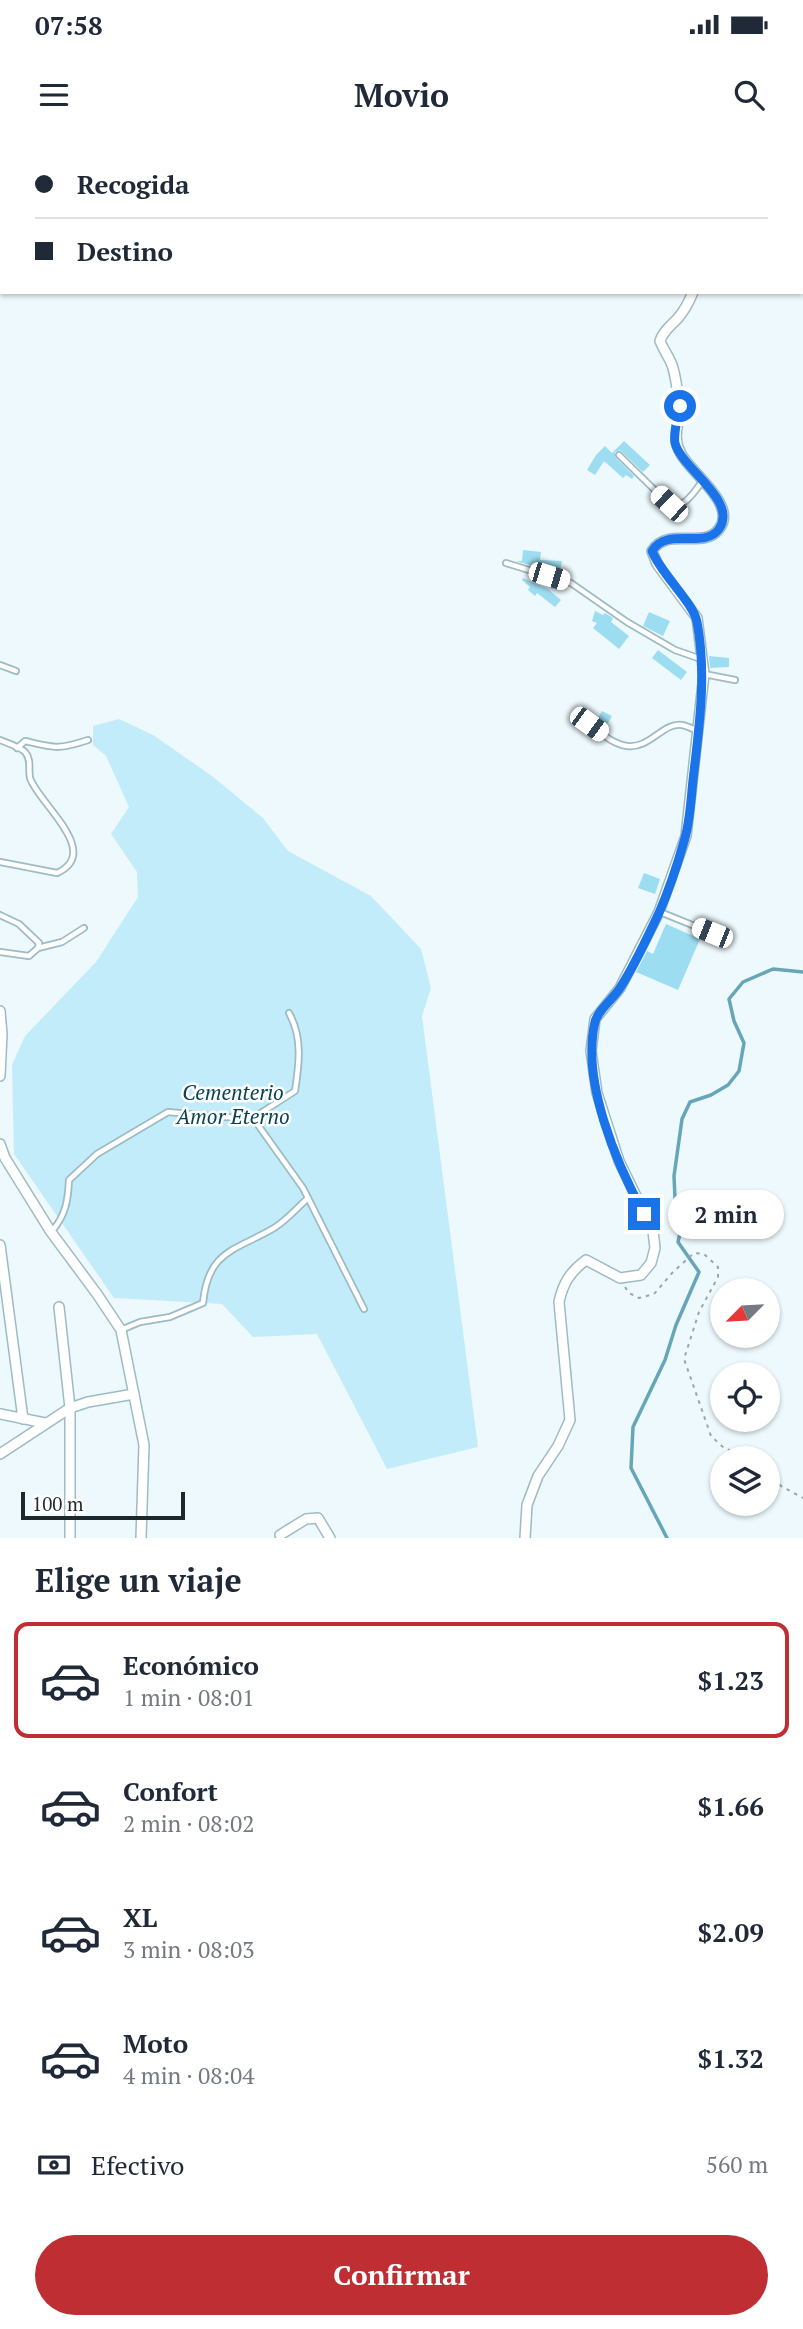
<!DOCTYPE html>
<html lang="es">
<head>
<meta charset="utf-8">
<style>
  :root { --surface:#fff; --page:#f2f2f3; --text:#1f2937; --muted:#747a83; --line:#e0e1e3; --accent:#be2e32 }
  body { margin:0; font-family:"PT Serif",serif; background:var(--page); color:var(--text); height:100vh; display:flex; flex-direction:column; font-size:26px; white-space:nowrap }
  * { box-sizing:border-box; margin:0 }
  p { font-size:23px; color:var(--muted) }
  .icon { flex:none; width:38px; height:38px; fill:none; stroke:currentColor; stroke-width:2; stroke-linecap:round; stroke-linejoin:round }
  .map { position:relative; height:1398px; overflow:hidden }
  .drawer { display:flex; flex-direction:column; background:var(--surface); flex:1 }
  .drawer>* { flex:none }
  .hud { position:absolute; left:0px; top:0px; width:803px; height:154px; box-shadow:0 2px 5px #0004; display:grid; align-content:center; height:154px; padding:0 35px; background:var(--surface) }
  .needle { width:46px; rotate:246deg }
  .tools { position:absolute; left:710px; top:1138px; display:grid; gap:14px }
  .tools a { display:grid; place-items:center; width:70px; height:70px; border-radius:50%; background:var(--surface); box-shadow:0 2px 5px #0004; font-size:35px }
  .scale { position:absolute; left:21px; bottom:18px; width:164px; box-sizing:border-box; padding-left:7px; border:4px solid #1d282c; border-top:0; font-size:19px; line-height:24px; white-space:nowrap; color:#1d282c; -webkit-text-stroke:5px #fff; paint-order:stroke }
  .end { position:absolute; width:32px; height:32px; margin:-16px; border:9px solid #1a73e8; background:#fff; box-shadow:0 0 0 4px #fff }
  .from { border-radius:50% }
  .bubble { position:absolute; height:49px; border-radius:24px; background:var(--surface); box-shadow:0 2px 5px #0004; font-size:23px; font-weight:600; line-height:49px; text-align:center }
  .car { position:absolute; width:21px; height:42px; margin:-21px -10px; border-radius:9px; box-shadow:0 0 5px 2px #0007; background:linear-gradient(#fff 24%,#345 0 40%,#fff 0 76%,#345 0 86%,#fff 0) }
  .hud b { display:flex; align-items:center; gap:24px; height:66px; font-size:26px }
  .hud b+b { border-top:2px solid var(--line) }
  .hud i { width:18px; height:18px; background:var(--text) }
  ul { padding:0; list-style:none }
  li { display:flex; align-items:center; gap:21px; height:116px; margin:0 14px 10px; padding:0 21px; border:4px solid transparent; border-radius:14px }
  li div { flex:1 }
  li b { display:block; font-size:26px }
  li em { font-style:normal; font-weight:600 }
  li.on { border-color:var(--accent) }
  li>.icon { width:63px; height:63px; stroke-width:1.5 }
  h2 { padding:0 35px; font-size:32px; line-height:84px }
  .pay { display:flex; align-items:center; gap:18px; height:77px; padding:0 35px; font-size:26px }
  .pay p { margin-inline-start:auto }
  .button { display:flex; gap:14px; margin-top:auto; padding:14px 35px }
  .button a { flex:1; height:80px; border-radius:42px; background:var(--accent); color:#fff; font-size:28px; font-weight:600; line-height:80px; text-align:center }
  .status { display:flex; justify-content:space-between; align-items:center; height:49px; padding:0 35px; background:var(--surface); direction:ltr }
  .status svg { height:19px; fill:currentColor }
  header { display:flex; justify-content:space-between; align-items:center; height:91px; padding:0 35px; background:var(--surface); font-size:32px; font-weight:600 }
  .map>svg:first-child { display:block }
</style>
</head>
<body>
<div class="status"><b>07:58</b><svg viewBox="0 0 49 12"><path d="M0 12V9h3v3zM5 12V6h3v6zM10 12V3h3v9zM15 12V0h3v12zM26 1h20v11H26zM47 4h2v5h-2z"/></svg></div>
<header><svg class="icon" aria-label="menu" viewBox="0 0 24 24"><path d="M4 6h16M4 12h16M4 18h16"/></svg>Movio<svg class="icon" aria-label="search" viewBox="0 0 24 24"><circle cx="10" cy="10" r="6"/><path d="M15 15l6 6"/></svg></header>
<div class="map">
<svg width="803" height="1398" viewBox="0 0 803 1398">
  <rect width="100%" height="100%" fill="#edf9fd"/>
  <!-- green -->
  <path fill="#c3ecfa" d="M 119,579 L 153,595 L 212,636 L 263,678 L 288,711 L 371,756 L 421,809 L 431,848 L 422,876 L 478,1307 L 387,1329 L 317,1194 L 253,1197 L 222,1164 L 114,1158 L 14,1014 L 12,925 L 25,896 L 96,822 L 138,757 L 137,732 L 111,694 L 129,667 L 106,616 L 93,605 L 93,586 Z"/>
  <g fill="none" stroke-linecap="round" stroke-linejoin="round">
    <!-- stream -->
    <path stroke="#67a6b9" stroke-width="3.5" d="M 667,1398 L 631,1328 L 633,1287 L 665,1220 L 676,1185 L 699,1132 L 678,1102 L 684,1076 L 675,1058 L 674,1036 L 682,979 L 690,962 L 711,955 L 728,945 L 739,931 L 744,903 L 734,881 L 729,859 L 743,842 L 773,829 L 803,832"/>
  </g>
  <!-- building -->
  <g fill="#9dddf1">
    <path d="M 624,301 L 650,325 L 643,332 L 620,310 L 615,312 L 615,317 L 634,336 L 632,339 L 626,335 L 623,338 L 604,321 L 595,335 L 587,330 L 596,315 L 605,306 L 612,313 Z"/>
    <path d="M 523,410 L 541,412 L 540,420 L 562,421 L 559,434 L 516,421 L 522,421 Z"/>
    <path d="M 523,438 L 548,449 L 561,460 L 555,467 L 537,453 L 535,456 L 528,450 L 530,447 L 522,440 Z"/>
    <path d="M 595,471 L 603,475 L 605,473 L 613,478 L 611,482 L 629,496 L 619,509 L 593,488 L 597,483 L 592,481 Z"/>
    <path d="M 649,472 L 670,481 L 663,496 L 643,486 Z"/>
    <path d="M 658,510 L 687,532 L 681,540 L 652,518 Z"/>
    <path d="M 709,516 L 729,518 L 729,527 L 710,528 Z"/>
    <path d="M 602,571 L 612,576 L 604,590 L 595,583 Z"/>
    <path d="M 644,733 L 660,739 L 655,754 L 638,748 Z"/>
    <path d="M 666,784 L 700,799 L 678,850 L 636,832 L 647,811 L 653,814 Z"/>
  </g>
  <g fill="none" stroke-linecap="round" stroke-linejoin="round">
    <!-- service casing -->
    <g stroke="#9ebbc4" stroke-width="8">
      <g id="service">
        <path d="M 619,315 L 669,364 C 686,369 693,352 703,341"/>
        <path d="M 506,423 L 571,443 L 627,482 L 675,510 L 701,519"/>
        <path d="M 0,525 L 16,531"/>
        <path d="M 704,534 L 735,540"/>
        <path d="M 589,584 C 600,592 612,604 627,606 C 650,609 663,582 682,585 C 687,586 693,589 698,591"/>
        <path d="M 0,600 C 7,603 20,607 25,612 C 32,620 28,630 30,638 C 38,663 103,712 57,733 L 0,722"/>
        <path d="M 17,608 L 25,601 C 55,608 58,610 88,600"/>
        <path d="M 660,772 L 712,793"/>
        <path d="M 0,775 L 19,784 L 39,803 L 38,808 L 29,816 L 0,812"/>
        <path d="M 38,808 L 62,802 L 84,788"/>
        <path d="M 253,978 L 303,1048 L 364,1169"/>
        <path d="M 52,1091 C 66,1075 68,1060 69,1040 L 97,1014 L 168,972 L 222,977 L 253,978 L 295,951 C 299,925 303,898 289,873"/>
        <path d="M 121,1190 L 140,1182 L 170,1177 L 203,1163 C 208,1110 235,1111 274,1088 C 287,1080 297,1068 308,1058"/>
      </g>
    </g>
    <!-- minor casing -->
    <g stroke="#9ebbc4" stroke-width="12">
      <g id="minor">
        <path d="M 779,2 L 779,0"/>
        <path d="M 0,871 L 2,894 L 0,936"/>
        <path d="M 0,1004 L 5,1018 L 51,1092 L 97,1154 L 121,1190 L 144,1305 L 141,1398"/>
        <path d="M 0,1105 L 23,1279"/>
        <path d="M 59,1167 L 70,1268 L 70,1398"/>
        <path d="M 0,1274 L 45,1283"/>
        <path d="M 0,1314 L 70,1268 L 88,1262 L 134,1254"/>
        <path d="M 280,1395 L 306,1379 L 318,1378 L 330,1398"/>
        <path d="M 525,1398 L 527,1365 L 538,1336 L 558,1306 L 570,1280 L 559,1162 C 563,1143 570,1132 586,1120 L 620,1138 L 641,1135 L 651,1123 L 655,1108 L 653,1091 L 619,1021 L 597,953 L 591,911 L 595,879 L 620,848 L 659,772 L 686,696 L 704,534 L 697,478 L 657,424 L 652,411 C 667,386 704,410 719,389 C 738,365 691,333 681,314 C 670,294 682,282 679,262 C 677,250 676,236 672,225 C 669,217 663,209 660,201 C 663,191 671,186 678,178 C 685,170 689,162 693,152"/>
      </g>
    </g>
    <!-- path -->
    <g stroke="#9aa6aa" stroke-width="2" stroke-dasharray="3.5 5" stroke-linecap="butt">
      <path d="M 625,1147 L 629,1153 L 639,1158 L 654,1154 L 673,1132 L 694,1113 L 704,1114 L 718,1127 L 718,1137 L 699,1172 L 684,1219 L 711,1296 L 724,1308 L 751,1318"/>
      <path d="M 768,1332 L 781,1346 L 803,1358"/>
    </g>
    <!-- service -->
    <use href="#service" stroke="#fff" stroke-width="4.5"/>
    <!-- minor -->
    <use href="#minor" stroke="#fff" stroke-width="9"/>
  </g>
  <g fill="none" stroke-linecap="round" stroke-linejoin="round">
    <!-- route -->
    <path stroke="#1a73e8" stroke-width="9" d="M 644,1074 C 616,1023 581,940 595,882 C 598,870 613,859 620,848 C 635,825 647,798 659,773 C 669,750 678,723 685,698 C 690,680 691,659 693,640 C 699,588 707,535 697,482 C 693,462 661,434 652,411 C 667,386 704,410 719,389 C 739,361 681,328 675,303 C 673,293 678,277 680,266"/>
  </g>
  <g text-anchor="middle" stroke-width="5" stroke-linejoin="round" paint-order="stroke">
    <!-- park labels -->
    <g font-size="21" font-style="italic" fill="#094352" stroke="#fff">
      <text x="233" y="960">Cementerio<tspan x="233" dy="24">Amor Eterno</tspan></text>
    </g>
  </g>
</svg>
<div class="tools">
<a><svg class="needle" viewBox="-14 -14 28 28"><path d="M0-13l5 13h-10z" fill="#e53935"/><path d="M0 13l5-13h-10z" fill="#747a83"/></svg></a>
<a><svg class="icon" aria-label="locate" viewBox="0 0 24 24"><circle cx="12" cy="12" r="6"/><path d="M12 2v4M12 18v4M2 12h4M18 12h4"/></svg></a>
<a><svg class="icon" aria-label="layers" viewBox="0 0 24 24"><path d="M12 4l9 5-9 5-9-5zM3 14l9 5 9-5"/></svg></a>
</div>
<div class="scale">100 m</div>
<i class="end from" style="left:680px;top:266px"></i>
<i class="end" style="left:644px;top:1074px"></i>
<div class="bubble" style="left:668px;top:1050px;width:116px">2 min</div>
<i class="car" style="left:669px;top:364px;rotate:313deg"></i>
<i class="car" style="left:549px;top:436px;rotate:107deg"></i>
<i class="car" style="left:589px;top:584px;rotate:126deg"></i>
<i class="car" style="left:712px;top:793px;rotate:292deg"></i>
<div class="hud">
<b><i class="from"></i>Recogida</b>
<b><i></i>Destino</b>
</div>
</div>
<section class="drawer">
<h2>Elige un viaje</h2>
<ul>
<li class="on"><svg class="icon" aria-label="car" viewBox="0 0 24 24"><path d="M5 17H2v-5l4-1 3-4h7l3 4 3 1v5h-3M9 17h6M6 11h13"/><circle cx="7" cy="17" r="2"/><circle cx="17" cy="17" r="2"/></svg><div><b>Económico</b><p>1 min · 08:01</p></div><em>$1.23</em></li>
<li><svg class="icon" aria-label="car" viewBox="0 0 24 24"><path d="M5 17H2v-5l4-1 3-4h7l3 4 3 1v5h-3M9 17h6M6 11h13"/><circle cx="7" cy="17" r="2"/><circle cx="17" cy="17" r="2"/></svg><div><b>Confort</b><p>2 min · 08:02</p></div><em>$1.66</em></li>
<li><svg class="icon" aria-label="car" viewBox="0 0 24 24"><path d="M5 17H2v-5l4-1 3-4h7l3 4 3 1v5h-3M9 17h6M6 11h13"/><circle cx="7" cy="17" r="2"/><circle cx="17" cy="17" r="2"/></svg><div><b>XL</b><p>3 min · 08:03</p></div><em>$2.09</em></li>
<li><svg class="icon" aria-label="car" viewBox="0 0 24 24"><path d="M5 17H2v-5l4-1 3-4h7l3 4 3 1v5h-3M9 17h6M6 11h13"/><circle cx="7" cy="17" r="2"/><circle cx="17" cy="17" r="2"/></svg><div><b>Moto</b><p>4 min · 08:04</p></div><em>$1.32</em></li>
</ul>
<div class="pay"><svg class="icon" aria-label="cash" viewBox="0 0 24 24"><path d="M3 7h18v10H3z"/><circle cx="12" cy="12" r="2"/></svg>Efectivo<p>560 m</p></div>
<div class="button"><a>Confirmar</a></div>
</section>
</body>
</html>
